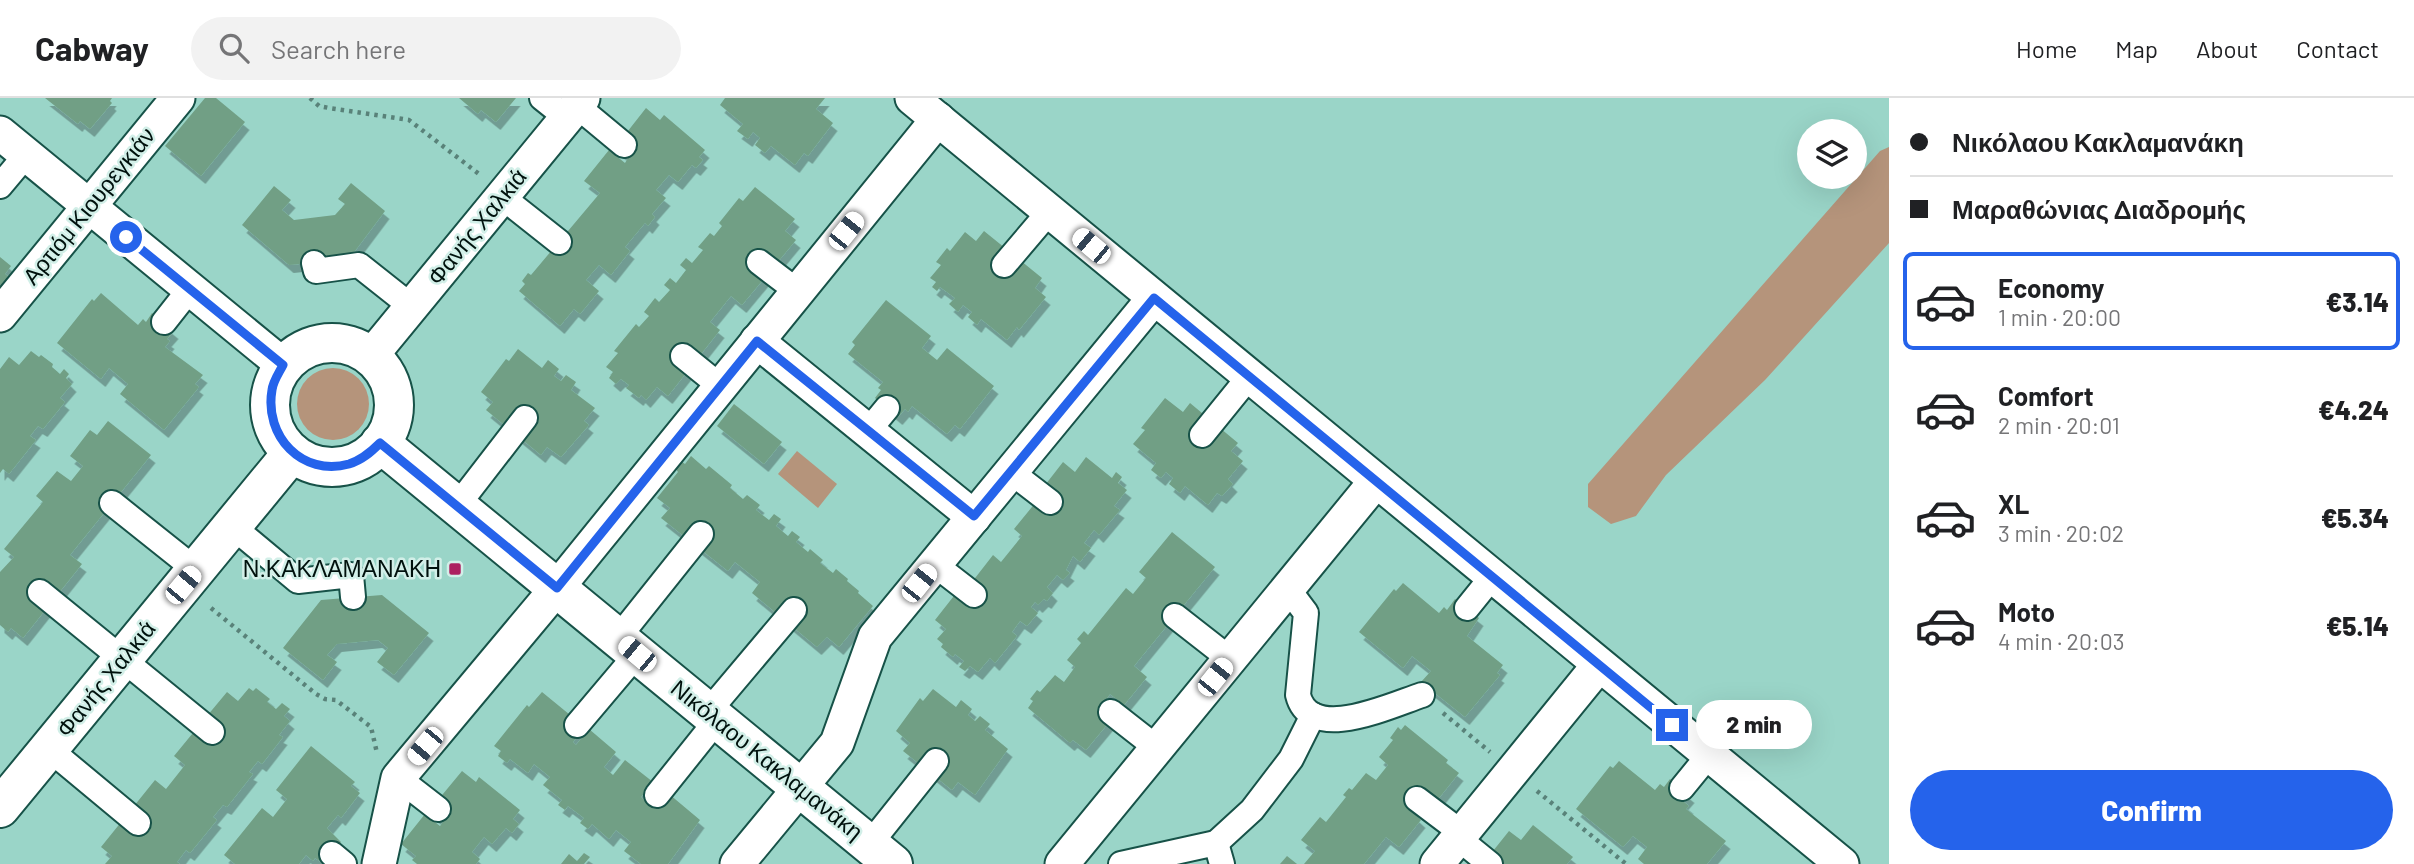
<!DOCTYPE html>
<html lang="en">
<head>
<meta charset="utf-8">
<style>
  :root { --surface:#fff; --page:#f2f2f2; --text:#202124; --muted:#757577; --line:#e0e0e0; --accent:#2563eb }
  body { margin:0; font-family:Barlow,sans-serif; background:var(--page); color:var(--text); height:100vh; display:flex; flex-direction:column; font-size:26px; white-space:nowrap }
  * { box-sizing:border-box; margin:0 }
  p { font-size:23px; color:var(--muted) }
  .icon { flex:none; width:38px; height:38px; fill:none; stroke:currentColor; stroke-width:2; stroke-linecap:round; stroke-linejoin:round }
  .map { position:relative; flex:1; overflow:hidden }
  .details { display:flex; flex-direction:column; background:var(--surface); width:525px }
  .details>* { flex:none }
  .top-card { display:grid; align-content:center; height:154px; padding:0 21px; background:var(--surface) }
  .controls { position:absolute; left:1797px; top:21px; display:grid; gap:14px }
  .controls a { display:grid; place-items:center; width:70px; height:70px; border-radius:50%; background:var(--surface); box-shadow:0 7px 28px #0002; font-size:35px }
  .end { position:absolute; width:32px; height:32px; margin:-16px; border:9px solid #2563eb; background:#fff; box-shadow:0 0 0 4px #fff }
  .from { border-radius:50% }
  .bubble { position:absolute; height:49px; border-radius:24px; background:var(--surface); box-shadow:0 7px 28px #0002; font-size:23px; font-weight:800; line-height:49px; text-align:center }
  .car { position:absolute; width:21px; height:42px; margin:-21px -10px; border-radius:9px; box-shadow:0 0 5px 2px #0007; background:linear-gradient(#fff 24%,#345 0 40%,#fff 0 76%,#345 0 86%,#fff 0) }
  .top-card b { display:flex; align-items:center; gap:24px; height:66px; font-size:26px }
  .top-card b+b { border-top:2px solid var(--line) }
  .top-card i { width:18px; height:18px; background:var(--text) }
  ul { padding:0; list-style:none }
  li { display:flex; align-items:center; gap:21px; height:98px; margin:0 14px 10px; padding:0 7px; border:4px solid transparent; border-radius:10px }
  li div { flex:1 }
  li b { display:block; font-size:26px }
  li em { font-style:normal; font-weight:800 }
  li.active { border-color:var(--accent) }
  li>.icon { width:63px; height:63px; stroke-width:1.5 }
  .button { display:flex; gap:14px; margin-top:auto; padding:14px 21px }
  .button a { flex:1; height:80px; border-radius:42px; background:var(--accent); color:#fff; font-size:28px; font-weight:800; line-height:80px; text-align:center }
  header { display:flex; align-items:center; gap:42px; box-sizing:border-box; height:98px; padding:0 35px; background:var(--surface); border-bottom:2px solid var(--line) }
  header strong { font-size:33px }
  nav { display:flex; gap:38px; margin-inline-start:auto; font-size:24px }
  .search { width:490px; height:63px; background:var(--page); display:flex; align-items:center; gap:18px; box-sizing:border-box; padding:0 24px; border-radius:38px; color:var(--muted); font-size:26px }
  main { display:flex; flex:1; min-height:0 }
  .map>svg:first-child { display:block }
</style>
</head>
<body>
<header>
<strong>Cabway</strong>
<div class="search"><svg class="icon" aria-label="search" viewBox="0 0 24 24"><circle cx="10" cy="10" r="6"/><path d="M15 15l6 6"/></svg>Search here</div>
<nav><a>Home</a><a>Map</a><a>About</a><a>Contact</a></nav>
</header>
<main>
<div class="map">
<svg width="1889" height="766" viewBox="0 0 1889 766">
  <defs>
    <filter id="shadow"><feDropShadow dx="4.5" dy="8" stdDeviation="0" flood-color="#0004"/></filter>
  </defs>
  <rect width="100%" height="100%" fill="#9ad5c8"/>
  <!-- green -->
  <g fill="#b5947b">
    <path d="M 1889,49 L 1889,145 L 1765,282 L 1666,377 L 1636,418 L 1611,426 L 1588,409 L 1588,386 L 1880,53 Z"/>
    <circle cx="333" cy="306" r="36"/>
    <path d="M 797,353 L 837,386 L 818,410 L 778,376 Z"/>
  </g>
  <!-- building -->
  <g fill="#719f85" filter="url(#shadow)">
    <path d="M 45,0 L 112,0 L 110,3 L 112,5 L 90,31 L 80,23 L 78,26 Z"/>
    <path d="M 205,0 L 216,0 L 245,24 L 201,78 L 165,48 Z"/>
    <path d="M 459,0 L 516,0 L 496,24 L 481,12 L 478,16 Z"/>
    <path d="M 725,0 L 825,0 L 816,11 L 833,25 L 808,58 L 804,55 L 795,67 L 771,48 L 765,55 L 755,47 L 760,40 L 753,34 L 748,41 L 737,33 L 743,26 L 720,7 Z"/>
    <path d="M 646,10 L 660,22 L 664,17 L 705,52 L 699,59 L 703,62 L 696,70 L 692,67 L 678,84 L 669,77 L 656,92 L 666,100 L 652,116 L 655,119 L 648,128 L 645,125 L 625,149 L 630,153 L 611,177 L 599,167 L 586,182 L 599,193 L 580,216 L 574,211 L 560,228 L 519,193 L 525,186 L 522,183 L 528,175 L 531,177 L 600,95 L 584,83 L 609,52 L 625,65 L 628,60 L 620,53 L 624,38 Z"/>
    <path d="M 351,85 L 385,113 L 349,161 L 289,167 L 242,127 L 274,88 L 291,102 L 282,112 L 294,122 L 335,117 L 345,106 L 338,101 Z"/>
    <path d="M 755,89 L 795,121 L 785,133 L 796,142 L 742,207 L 731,198 L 710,224 L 720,232 L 668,298 L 657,289 L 646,302 L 641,297 L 639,300 L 626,290 L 629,287 L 621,281 L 616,286 L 609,280 L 613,274 L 606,269 L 618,255 L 614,253 L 636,226 L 639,229 L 649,218 L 644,214 L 655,200 L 659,204 L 670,192 L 664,187 L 670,180 L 676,185 L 686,172 L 680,167 L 686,160 L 692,165 L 703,152 L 698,149 L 710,135 L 714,138 L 722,128 L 719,125 L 739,100 L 743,103 Z"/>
    <path d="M 984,133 L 1042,180 L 1035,190 L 1046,199 L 1019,232 L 1017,229 L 1007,242 L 981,221 L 977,227 L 968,219 L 972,214 L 963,207 L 958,214 L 949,206 L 955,200 L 940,189 L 937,193 L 932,189 L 936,184 L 930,180 L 941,167 L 936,164 L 947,150 L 950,153 L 965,134 L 976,143 Z"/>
    <path d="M 0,159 L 11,168 L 5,176 L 9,179 L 0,191 Z"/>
    <path d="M 101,195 L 138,227 L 143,221 L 146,224 L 152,215 L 174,233 L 167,241 L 170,243 L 165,249 L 203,277 L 195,286 L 199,289 L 164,332 L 120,296 L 128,286 L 109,270 L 101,281 L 57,245 L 92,201 L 94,203 Z"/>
    <path d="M 886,202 L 931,238 L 922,250 L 937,262 L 947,250 L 994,288 L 960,331 L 955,327 L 947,336 L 912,308 L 908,314 L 905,311 L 898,319 L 875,300 L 881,292 L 878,290 L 883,284 L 848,256 L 855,247 L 852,244 Z"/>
    <path d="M 518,251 L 542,270 L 548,262 L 559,271 L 554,278 L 561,283 L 566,277 L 576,284 L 571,292 L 595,310 L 584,323 L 589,327 L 561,359 L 547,349 L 541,357 L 486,312 L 493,304 L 481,294 L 506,261 L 509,263 Z"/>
    <path d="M 31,253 L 39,259 L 41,257 L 53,266 L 52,269 L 60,276 L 64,271 L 69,276 L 66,280 L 72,286 L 60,300 L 65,304 L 43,331 L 38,328 L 30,338 L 36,342 L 9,376 L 3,371 L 0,375 L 0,271 L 9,259 L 19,267 Z"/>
    <path d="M 1165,300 L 1183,314 L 1190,305 L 1238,345 L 1231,353 L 1243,363 L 1228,381 L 1233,386 L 1222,398 L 1217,395 L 1208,407 L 1185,388 L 1180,395 L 1169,386 L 1173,380 L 1166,374 L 1161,380 L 1151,372 L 1156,365 L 1133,346 L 1145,332 L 1141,330 Z"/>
    <path d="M 734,306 L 782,344 L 764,366 L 717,328 Z"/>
    <path d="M 108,323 L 151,357 L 70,457 L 82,466 L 46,511 L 23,540 L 11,530 L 8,534 L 0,527 L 0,474 L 14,459 L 4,451 L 43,404 L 36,398 L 57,373 L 71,383 L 83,368 L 70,358 L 90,332 L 97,337 Z"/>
    <path d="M 691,358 L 706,371 L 709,368 L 732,387 L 730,390 L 743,401 L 747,397 L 760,407 L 756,412 L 769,422 L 774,416 L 781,421 L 776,428 L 788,438 L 792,433 L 800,439 L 796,444 L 808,454 L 810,451 L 823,462 L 820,465 L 833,475 L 836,471 L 848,481 L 847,483 L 859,493 L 858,495 L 873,508 L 839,549 L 827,539 L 817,549 L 752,495 L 760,484 L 735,464 L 728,473 L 661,420 L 670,410 L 657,400 L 678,374 L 675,370 L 681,363 L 685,366 Z"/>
    <path d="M 1086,359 L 1112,380 L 1116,374 L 1122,379 L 1118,385 L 1127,392 L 1114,408 L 1120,412 L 1099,437 L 1094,432 L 1084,445 L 1091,450 L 1080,464 L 1073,458 L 1066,472 L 1070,475 L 1063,482 L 1057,477 L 1047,489 L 1053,495 L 1047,503 L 1044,501 L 1038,507 L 1035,504 L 1031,509 L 1038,515 L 1027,528 L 1020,523 L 1012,534 L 1017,538 L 995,565 L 990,560 L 978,574 L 970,568 L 965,573 L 959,569 L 964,563 L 955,556 L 953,559 L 941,549 L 943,546 L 937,541 L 946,531 L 935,522 L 957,494 L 972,484 L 993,457 L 1001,464 L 1022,438 L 1014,431 L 1036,404 L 1042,391 L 1063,364 L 1075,374 Z"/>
    <path d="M 1172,434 L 1215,469 L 1134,568 L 1147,579 L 1124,607 L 1110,596 L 1105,603 L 1114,610 L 1110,623 L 1086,652 L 1073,642 L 1070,645 L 1028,610 L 1033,603 L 1030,601 L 1037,592 L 1040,594 L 1055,577 L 1064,584 L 1075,569 L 1067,562 L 1081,545 L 1077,541 L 1084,533 L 1088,537 L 1126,490 L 1133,496 L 1146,480 L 1139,474 Z"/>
    <path d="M 1403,485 L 1439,515 L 1444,509 L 1447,512 L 1455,501 L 1479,520 L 1467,538 L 1503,567 L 1497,575 L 1500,577 L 1465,619 L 1421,584 L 1431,573 L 1412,558 L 1403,570 L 1359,534 L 1394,491 L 1396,493 Z"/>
    <path d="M 382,497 L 429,535 L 394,577 L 377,564 L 388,550 L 378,542 L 337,546 L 327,557 L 337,564 L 323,582 L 283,550 L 321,502 Z"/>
    <path d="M 249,590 L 253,593 L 256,590 L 270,601 L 267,604 L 276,611 L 282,605 L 290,611 L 284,618 L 290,623 L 279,637 L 283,639 L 262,666 L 258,663 L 249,674 L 253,676 L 227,709 L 223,707 L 213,719 L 217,722 L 190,755 L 186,752 L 177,764 L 180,766 L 105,766 L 112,758 L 101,749 L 155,682 L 166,691 L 185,667 L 174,658 L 197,630 L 227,594 L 238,603 Z"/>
    <path d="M 933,591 L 956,609 L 961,602 L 972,611 L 968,617 L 975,623 L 980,618 L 990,626 L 985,632 L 1008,651 L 975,697 L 958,684 L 952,692 L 903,653 L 910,645 L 896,633 L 920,600 L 923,603 Z"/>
    <path d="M 542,594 L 575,621 L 582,632 L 573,644 L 576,647 L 589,631 L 616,654 L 604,669 L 613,677 L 625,662 L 653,684 L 641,699 L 646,704 L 654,694 L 669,696 L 700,722 L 668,766 L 641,766 L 624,753 L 631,744 L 616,732 L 609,741 L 592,726 L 588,731 L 580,725 L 584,720 L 568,708 L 565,712 L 558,707 L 562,702 L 543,687 L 550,679 L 534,666 L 528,675 L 510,661 L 507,665 L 498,658 L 501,653 L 494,648 L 527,607 L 529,609 Z"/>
    <path d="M 1405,627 L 1448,662 L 1446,665 L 1459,675 L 1435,705 L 1417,701 L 1409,711 L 1421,722 L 1399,749 L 1386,739 L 1364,766 L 1304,766 L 1315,753 L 1301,742 L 1320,719 L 1326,724 L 1346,699 L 1343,697 L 1349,690 L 1352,692 L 1366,675 L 1376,682 L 1388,667 L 1379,659 L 1393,642 L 1390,640 L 1398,629 L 1401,632 Z"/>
    <path d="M 311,648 L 355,684 L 351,688 L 360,695 L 341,720 L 338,717 L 327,730 L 341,744 L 324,766 L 315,760 L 313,763 L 306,757 L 299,766 L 235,766 L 224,757 L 262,710 L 273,719 L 287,701 L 276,692 Z"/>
    <path d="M 1619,663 L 1655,692 L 1660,686 L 1664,689 L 1670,681 L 1690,697 L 1684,704 L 1689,708 L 1686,711 L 1726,743 L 1707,766 L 1644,766 L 1638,761 L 1647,749 L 1633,738 L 1623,749 L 1576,711 L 1610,668 L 1613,670 Z"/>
    <path d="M 462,673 L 476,684 L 479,679 L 520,712 L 513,721 L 519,726 L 512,735 L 506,730 L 492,746 L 484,739 L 472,754 L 480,761 L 476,766 L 417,766 L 412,762 L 416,758 L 401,746 L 425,716 L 440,728 L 443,724 L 434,717 L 438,702 Z"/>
    <path d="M 1533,727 L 1573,759 L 1567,766 L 1498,766 L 1489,758 L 1509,733 L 1521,742 Z"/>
    <path d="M 584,755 L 590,759 L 584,766 L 561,766 L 569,756 L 577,763 Z"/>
    <path d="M 1287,758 L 1297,766 L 1280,766 Z"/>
  </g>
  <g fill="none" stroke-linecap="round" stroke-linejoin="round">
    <!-- pedestrian casing -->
    <g stroke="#175248" stroke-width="28">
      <g id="pedestrian">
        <path d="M 542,0 L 567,20"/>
        <path d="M 577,8 L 624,47"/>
        <path d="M 0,88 L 26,57"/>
        <path d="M 502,99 L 559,144"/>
        <path d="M 759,164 L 797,193"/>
        <path d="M 314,165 L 316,173 L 359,167 L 412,209"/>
        <path d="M 1004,167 L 1049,114"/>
        <path d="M 164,224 L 190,191"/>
        <path d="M 683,258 L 720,288"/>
        <path d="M 868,333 L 887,310"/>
        <path d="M 1202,337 L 1249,279"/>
        <path d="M 1011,374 L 1050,404"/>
        <path d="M 112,405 L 196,472"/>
        <path d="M 457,408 L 525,320"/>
        <path d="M 232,428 L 298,483 L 351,477 L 353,499"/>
        <path d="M 934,466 L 974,497"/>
        <path d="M 1288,491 L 1306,515 L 1298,597 C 1310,646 1391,607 1422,597"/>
        <path d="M 40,494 L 212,634"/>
        <path d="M 1467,510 L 1492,479"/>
        <path d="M 1175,518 L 1230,561"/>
        <path d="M 618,540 L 701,436"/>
        <path d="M 708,614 L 794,512"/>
        <path d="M 1111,614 L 1157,650"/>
        <path d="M 577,627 L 637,556"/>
        <path d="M 49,651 L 138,725"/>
        <path d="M 398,680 L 438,711"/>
        <path d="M 1682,690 L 1709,657"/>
        <path d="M 657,697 L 717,622"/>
        <path d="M 1417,701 L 1462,735"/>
        <path d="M 1458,740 L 1490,766"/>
        <path d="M 1216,745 L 1252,712 L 1291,661 L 1313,617"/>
        <path d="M 869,747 L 936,663"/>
        <path d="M 332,756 L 344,766"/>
        <path d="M 1121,766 L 1216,745 L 1222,766"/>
      </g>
    </g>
    <!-- minor casing -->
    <g stroke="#175248" stroke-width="37">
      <g id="minor">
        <path d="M 912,0 L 1842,766"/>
        <path d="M 0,35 L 283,267"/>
        <path d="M 0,217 L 178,0"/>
        <path d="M 757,243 L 974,419"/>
        <path d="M 371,258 L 583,0"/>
        <path d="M 379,766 L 398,680 L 557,490 L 938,21"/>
        <path d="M 737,766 L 837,645 L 875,539 L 1154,200"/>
        <path d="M 1062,766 L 1376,383"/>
        <path d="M 1437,766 L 1599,567"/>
      </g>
    </g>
    <!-- tertiary casing -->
    <g stroke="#175248" stroke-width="42">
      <g id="tertiary">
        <circle cx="332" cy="307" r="62"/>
        <path d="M 380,345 L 893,766"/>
        <path d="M 0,710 L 292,355"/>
      </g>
    </g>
    <!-- path -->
    <g stroke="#598279" stroke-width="4.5" stroke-dasharray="3.5 5" stroke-linecap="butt">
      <path d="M 310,0 L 319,8 L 329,10 L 409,22 L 479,76"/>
      <path d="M 211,510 L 316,596 L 325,601 L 336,602 L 371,629 L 377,655"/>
      <path d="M 1443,615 L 1490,654"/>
      <path d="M 1537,693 L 1626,766"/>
    </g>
    <!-- pedestrian -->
    <use href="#pedestrian" stroke="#fff" stroke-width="24"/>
    <!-- minor -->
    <use href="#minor" stroke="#fff" stroke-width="33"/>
    <!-- tertiary -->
    <use href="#tertiary" stroke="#fff" stroke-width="38"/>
  </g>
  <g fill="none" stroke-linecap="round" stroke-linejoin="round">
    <!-- route -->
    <path stroke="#2563eb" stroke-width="9" d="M 126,139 L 283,267 C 279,275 273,283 272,292 C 264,338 302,379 349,366 C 362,362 371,354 380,345 L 557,490 L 757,243 L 974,418 L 1154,200 L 1672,627"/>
  </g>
  <!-- markers -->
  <rect fill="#ac2060" stroke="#d2efe8" stroke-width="2.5" x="448" y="464" width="14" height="14" rx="3.5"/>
  <g text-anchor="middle" stroke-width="5" stroke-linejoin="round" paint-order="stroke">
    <!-- street labels -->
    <g font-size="23" fill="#00110d" stroke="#d2efe8">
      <text transform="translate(89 108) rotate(-51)" y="8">Αρτιόμ Κιουρεγκιάν</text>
      <text transform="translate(477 129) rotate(-51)" y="8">Φανής Χαλκιά</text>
      <text transform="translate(106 581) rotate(-51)" y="8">Φανής Χαλκιά</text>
      <text transform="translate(767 662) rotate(39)" y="8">Νικόλαου Κακλαμανάκη</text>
    </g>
    <!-- poi labels -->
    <g font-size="23" fill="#00110d" stroke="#d2efe8" text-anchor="end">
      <text x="441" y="479">Ν.ΚΑΚΛΑΜΑΝΑΚΗ</text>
    </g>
  </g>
</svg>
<div class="controls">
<a><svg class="icon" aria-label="layers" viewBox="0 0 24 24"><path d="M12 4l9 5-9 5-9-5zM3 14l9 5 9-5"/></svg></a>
</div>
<i class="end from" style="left:126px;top:139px"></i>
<i class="end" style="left:1672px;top:627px"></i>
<div class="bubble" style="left:1696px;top:602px;width:116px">2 min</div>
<i class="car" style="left:846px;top:133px;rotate:39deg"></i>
<i class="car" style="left:1091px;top:148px;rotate:310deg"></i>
<i class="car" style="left:919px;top:485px;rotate:39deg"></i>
<i class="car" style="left:183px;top:487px;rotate:40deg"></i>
<i class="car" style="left:637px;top:556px;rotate:310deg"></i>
<i class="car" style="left:1215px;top:579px;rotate:39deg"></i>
<i class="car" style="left:425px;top:648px;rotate:220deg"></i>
</div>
<section class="details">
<div class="top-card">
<b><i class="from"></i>Νικόλαου Κακλαμανάκη</b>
<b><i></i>Μαραθώνιας Διαδρομής</b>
</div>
<ul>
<li class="active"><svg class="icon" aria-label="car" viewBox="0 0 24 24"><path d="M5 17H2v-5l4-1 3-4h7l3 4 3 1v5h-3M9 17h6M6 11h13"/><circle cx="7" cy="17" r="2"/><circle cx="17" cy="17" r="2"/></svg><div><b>Economy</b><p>1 min · 20:00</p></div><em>€3.14</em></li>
<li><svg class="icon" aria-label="car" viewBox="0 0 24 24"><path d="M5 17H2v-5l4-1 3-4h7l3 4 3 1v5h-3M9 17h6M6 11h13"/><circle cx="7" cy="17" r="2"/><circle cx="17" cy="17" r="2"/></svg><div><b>Comfort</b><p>2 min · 20:01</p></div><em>€4.24</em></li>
<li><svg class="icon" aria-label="car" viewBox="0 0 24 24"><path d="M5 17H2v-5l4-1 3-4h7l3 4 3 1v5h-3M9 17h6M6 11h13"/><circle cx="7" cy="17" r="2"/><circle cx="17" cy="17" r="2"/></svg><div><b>XL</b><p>3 min · 20:02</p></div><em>€5.34</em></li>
<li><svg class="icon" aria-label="car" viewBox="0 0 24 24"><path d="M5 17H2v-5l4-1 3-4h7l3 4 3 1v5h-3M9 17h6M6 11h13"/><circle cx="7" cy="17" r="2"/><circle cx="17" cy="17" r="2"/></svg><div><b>Moto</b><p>4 min · 20:03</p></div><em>€5.14</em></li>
</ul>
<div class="button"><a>Confirm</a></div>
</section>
</main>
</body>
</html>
